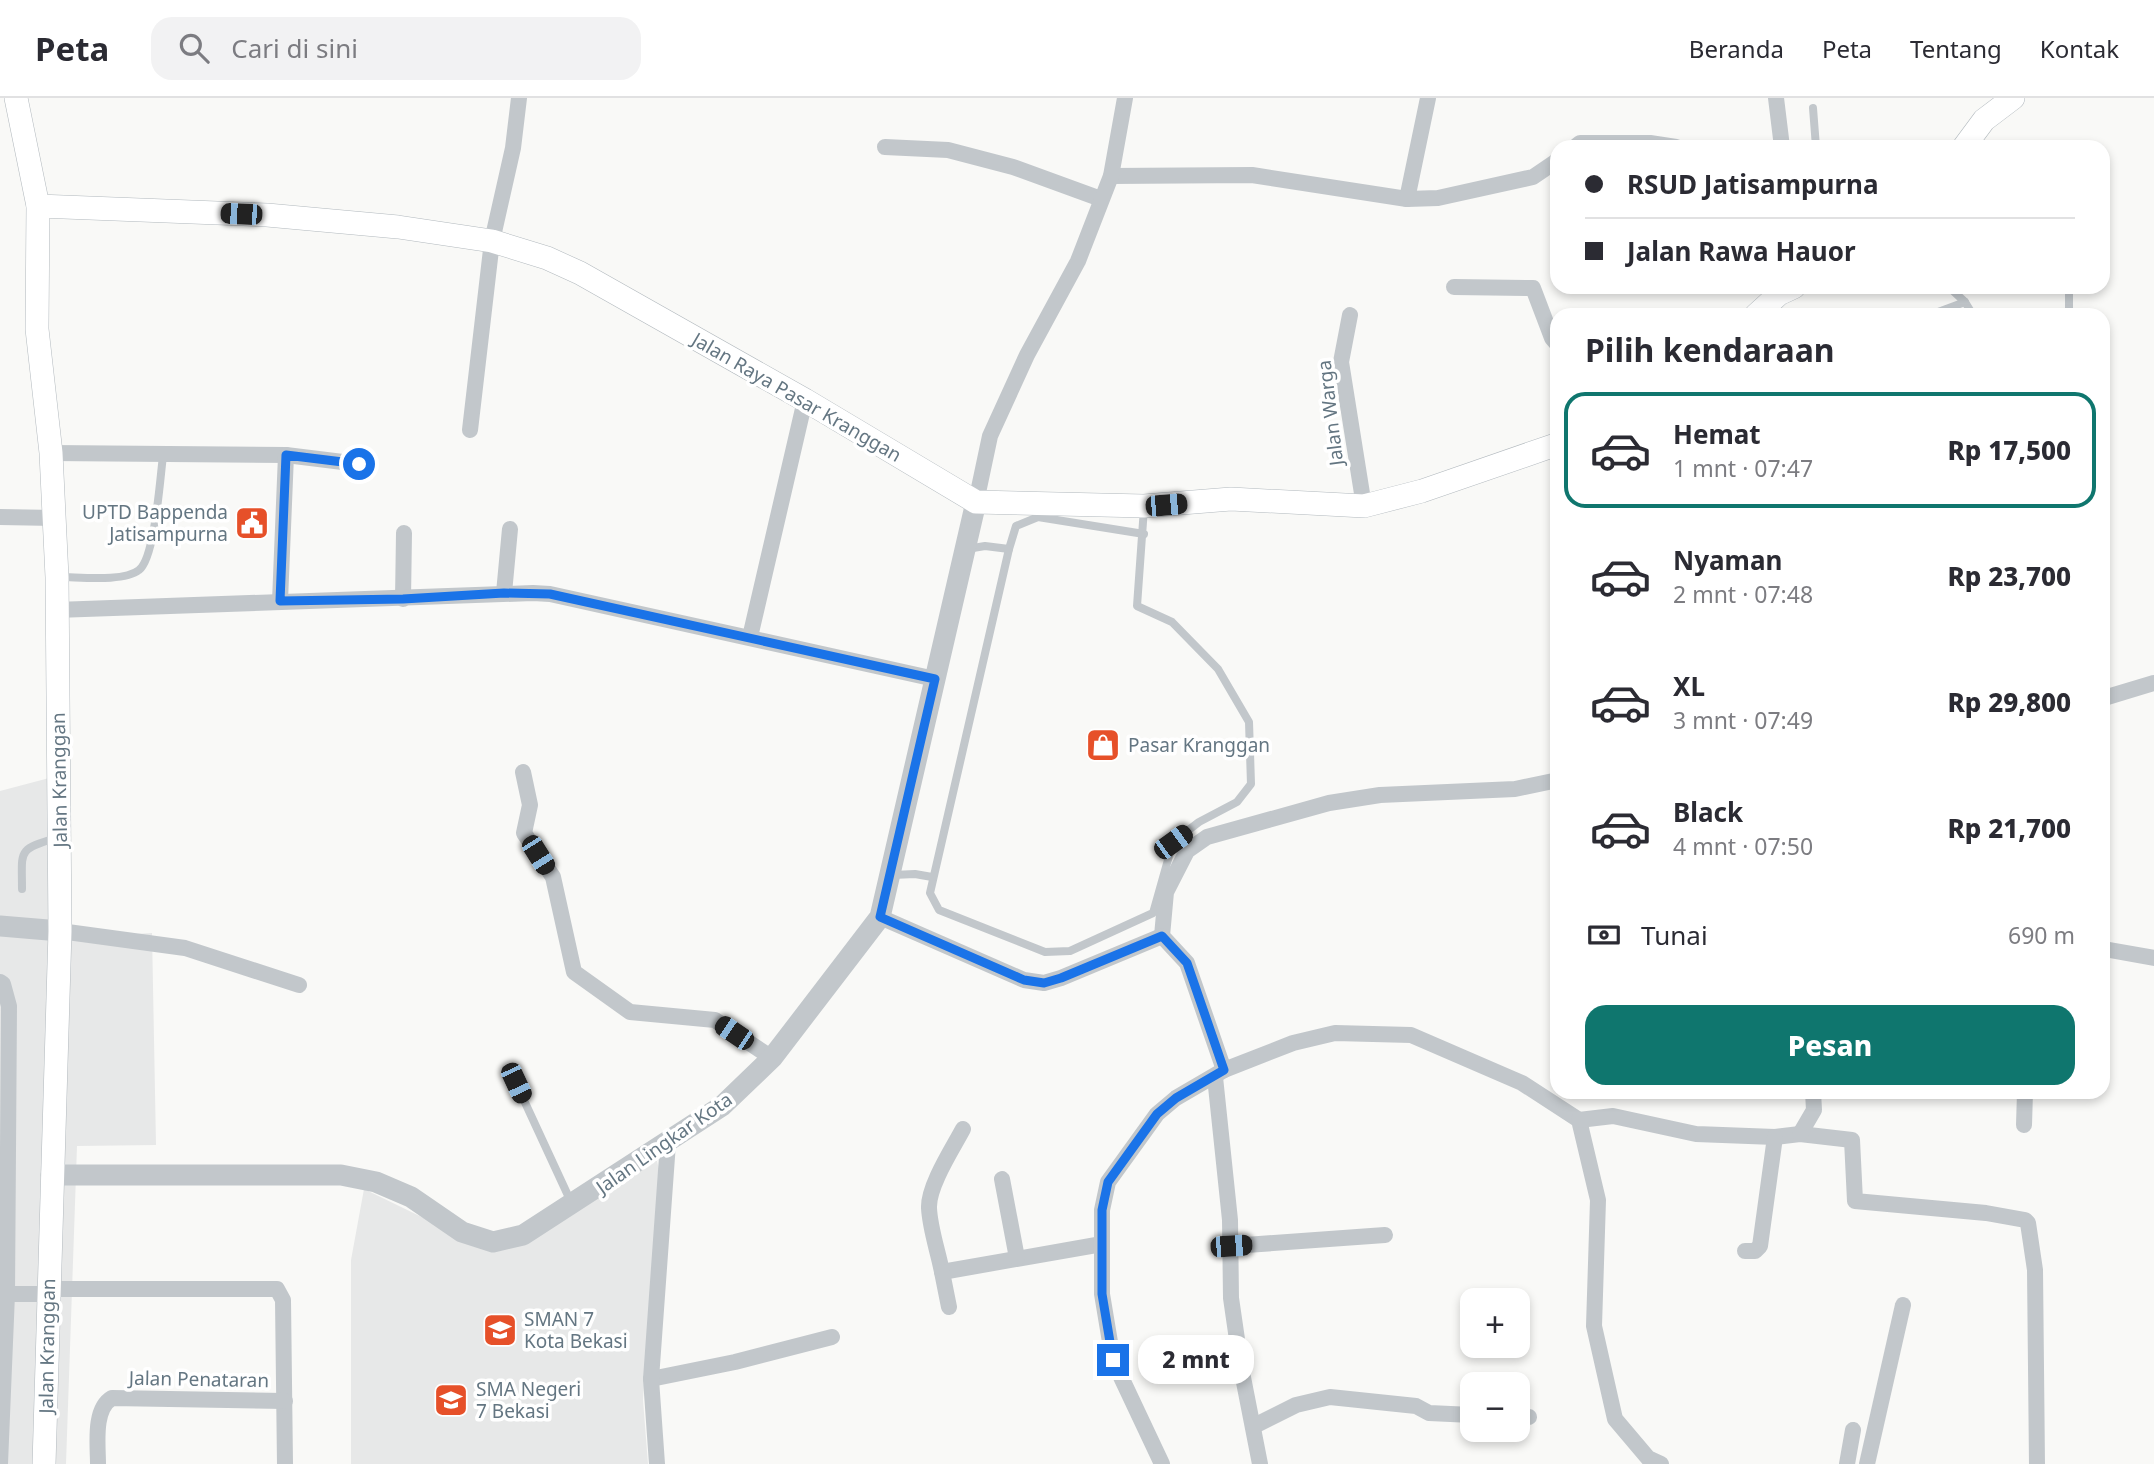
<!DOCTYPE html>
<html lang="id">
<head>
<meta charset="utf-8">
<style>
  :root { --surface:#fff; --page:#f2f2f3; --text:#2b2b33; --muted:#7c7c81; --line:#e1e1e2; --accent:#0f766e }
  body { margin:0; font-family:"Noto Sans",sans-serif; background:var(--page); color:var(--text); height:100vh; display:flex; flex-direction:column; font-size:26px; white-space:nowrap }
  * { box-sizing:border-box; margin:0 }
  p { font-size:23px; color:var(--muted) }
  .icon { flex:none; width:38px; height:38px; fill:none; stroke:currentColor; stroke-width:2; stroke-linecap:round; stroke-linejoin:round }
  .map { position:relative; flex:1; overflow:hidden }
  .panel { position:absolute; left:1550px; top:210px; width:560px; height:791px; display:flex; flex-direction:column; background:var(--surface); border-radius:21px; box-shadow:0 4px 10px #0003 }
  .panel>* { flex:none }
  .banner { position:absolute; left:1550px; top:42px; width:560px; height:154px; border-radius:21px; box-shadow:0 4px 10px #0003; display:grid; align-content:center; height:154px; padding:0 35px; background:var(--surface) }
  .controls { position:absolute; left:1460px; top:1190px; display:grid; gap:14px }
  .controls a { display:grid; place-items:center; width:70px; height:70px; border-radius:14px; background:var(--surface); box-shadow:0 4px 10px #0003; font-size:35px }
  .end { position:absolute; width:32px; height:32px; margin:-16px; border:9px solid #1a73e8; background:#fff; box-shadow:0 0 0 4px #fff }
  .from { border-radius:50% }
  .bubble { position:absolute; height:49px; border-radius:21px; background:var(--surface); box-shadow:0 4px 10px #0003; font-size:23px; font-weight:800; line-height:49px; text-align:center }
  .car { position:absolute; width:21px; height:42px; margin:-21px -10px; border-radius:9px; box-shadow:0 0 5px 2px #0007; background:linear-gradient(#222 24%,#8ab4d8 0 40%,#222 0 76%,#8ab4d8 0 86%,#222 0) }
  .banner b { display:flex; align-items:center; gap:24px; height:66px; font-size:26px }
  .banner b+b { border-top:2px solid var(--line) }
  .banner i { width:18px; height:18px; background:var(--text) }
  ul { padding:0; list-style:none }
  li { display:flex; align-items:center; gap:21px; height:116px; margin:0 14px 10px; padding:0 21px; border:4px solid transparent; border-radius:21px }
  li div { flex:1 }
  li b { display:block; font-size:26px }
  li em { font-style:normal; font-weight:800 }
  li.current { border-color:var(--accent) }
  li>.icon { width:63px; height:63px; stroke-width:1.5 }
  h2 { padding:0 35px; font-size:32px; line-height:84px }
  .pay { display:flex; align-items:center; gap:18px; height:77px; padding:0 35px; font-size:26px }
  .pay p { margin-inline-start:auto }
  .cta { display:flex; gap:14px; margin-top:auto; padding:14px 35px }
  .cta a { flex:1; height:80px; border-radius:21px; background:var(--accent); color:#fff; font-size:28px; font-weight:800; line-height:80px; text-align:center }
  header { display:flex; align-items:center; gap:42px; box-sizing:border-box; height:98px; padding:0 35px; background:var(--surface); border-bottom:2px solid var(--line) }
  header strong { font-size:33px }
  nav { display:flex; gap:38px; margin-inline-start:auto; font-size:24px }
  .search { width:490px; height:63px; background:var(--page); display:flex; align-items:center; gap:18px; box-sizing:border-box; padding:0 24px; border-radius:21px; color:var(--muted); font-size:26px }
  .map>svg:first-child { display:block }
</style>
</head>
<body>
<header>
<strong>Peta</strong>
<div class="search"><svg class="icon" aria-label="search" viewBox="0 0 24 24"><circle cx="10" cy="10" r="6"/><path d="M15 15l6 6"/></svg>Cari di sini</div>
<nav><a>Beranda</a><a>Peta</a><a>Tentang</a><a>Kontak</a></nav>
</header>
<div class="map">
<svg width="2154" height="1366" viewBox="0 0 2154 1366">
  <rect width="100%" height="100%" fill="#f9f9f7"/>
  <!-- built -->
  <g fill="#e7e8e8">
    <path d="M 53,679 L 53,841 L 152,835 L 156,1047 L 77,1048 L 66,1366 L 0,1366 L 0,693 Z"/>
    <path d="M 656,1059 L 659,1071 L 643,1302 L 648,1366 L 351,1366 L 351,1162 L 364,1091 L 432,1124 L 520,1144 Z"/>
  </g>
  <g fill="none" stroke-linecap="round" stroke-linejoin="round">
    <!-- secondary casing -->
    <g stroke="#b2b9be" stroke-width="24">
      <g id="secondary">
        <path d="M 16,0 L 38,108 L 37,231 L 51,355 L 57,479 L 60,833 L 44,1366"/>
        <path d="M 1964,49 L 1984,22 L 2013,0"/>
        <path d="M 38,108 L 267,117 L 398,129 L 492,143 L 547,160 L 580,175 L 805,302 L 976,404 L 1144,408 L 1231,401 L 1364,408 L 1422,393 L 1558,346"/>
        <path d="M 1756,217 L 1779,196 L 1794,189"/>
      </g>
    </g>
    <!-- service -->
    <g stroke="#c2c7cb" stroke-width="8">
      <path d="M 1813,10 L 1816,49"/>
      <path d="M 1949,189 L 1965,204 L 1973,217"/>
      <path d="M 2069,189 L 2069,217"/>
      <path d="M 1930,217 L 1965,204"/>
      <path d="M 1144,436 L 1038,419 L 1016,428 L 1009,451 L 930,795 L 939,812 L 1045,854 L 1070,853 L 1153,815 L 1173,744 L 1199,724 L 1237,704 L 1251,686 L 1249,624 L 1218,571 L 1172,524 L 1137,508 L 1144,410"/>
      <path d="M 967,451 L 985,448 L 1009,451"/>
      <path d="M 60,479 C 80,479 124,484 139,472 C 155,460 160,380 163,358"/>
      <path d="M 893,777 L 915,776 L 932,779"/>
      <path d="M 22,791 C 22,752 17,752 56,740"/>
      <path d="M 516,985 L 571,1104"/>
    </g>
    <!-- minor -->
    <g stroke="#c2c7cb" stroke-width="16">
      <path d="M 1776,0 L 1782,49"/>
      <path d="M 885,49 L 948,52 L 1013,69 L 1101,101"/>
      <path d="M 1575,49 L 1580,45 L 1650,45 L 1676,49"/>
      <path d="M 1111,78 L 1252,77 L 1407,101 L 1438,100 L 1533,79 L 1558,62"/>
      <path d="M 1407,101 L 1428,0"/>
      <path d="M 1454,189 L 1533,190 L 1552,240 L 1558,247"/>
      <path d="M 1350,217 L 1341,264 L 1364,408"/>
      <path d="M 470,332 L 492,143 L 513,50 L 519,0"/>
      <path d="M 51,355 L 286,357 L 359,366"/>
      <path d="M 976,404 L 990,338 L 1027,257 L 1078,163 L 1111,78 L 1125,0"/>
      <path d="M 0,419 L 55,420"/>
      <path d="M 504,495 L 510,431"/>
      <path d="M 403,501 L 404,435"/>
      <path d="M 280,503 L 286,357"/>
      <path d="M 56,512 L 533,495 L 550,496 L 935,581"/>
      <path d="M 750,539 L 805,302"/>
      <path d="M 2104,600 L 2154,585"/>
      <path d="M 523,674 L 530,707 L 524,735 L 553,779 L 574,874 L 630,914 L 715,922 L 772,960"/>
      <path d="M 1558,682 L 1515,691 L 1380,697 L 1329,705 L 1207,739 L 1187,753 L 1166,794 L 1162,838 L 1187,865 L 1224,972 L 1293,945 L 1335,935 L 1411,937 L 1522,985 L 1579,1022 L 1598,1102 L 1594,1228 L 1615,1321 L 1648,1360 L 1661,1366"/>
      <path d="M 880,819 L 1024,882 L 1044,885 L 1061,880 L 1162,838"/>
      <path d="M 60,833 L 185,850 L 299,887"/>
      <path d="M 2104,851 L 2154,860"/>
      <path d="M 0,884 L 3,886 L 9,908 L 7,1196 L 0,1366"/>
      <path d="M 1215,979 L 1230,1122 L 1231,1200 L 1241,1269 L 1260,1366"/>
      <path d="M 1579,1022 L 1613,1018 L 1696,1036 L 1775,1039 L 1800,1036 L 1852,1042 L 1855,1103 L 1986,1115 L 2025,1122 L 2028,1125 L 2035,1172 L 2037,1366"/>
      <path d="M 2024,1027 L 2025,994"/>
      <path d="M 963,1031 C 953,1050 928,1088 929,1110 C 930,1131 938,1153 942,1174 L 1102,1146"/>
      <path d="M 1800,1036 L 1814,1012 L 1813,994"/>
      <path d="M 1002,1081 L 1017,1160"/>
      <path d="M 1232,1148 L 1385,1137"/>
      <path d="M 1745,1153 L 1755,1153 L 1760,1148 L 1775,1039"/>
      <path d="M 942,1174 L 949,1209"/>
      <path d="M 48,1191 L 277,1191 L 283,1202 L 285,1366"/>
      <path d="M 0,1196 L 48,1196"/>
      <path d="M 651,1281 L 735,1264 L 832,1239"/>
      <path d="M 1517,1318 L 1529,1319"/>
      <path d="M 1254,1328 L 1296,1307 L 1330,1299 L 1416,1308 L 1429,1315 L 1472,1317"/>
      <path d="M 98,1366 C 98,1347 93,1311 112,1300 L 285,1303"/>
      <path d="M 657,1366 L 651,1281 L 668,1045"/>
      <path d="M 1162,1366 L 1113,1262 L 1102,1196 L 1102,1112 L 1108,1084 L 1157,1016 L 1176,1000 L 1224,972"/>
      <path d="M 1847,1366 L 1853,1332"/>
      <path d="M 1867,1366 L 1903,1207"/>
    </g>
    <!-- tertiary -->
    <g stroke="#c2c7cb" stroke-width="21">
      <path d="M 0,828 L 60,833"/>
      <path d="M 51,1077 L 341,1077 L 376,1084 L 411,1099 L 462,1134 L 493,1144 L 523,1137 L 722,1008 L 772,960 L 880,819 L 976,404"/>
    </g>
    <!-- secondary -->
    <use href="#secondary" stroke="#fff" stroke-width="23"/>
  </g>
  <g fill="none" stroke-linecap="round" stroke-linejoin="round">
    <!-- route -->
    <path stroke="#1a73e8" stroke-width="9" d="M 359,366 L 286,357 L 280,503 L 403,501 L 504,495 L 550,496 L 935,581 L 880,819 L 1024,882 L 1044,885 L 1061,880 L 1162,838 L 1187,865 L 1224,972 L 1176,1000 L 1157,1016 L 1108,1084 L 1102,1112 L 1102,1196 L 1113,1262"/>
  </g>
  <!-- icons -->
  <defs>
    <g id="civic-square" transform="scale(1.75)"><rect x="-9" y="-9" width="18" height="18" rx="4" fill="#e65029" stroke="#fff"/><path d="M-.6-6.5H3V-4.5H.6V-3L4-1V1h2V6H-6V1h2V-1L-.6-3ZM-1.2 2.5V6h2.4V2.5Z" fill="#fff"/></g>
    <g id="shop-square" transform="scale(1.75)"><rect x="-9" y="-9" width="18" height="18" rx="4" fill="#e65029" stroke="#fff"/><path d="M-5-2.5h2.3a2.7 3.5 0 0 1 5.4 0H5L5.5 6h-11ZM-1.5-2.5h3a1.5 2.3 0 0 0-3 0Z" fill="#fff"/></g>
    <g id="school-square" transform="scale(1.75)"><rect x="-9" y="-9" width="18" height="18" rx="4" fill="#e65029" stroke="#fff"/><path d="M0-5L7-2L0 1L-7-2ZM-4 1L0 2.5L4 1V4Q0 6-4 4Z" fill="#fff"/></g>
  </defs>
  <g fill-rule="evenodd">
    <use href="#civic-square" x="252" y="425"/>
    <use href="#shop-square" x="1103" y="647"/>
    <use href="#school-square" x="500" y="1232"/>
    <use href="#school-square" x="451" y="1302"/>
  </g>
  <g text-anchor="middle" stroke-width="7" stroke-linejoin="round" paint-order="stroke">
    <!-- street labels -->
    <g font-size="19" fill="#647682" stroke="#fff">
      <text transform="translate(797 299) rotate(30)" y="7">Jalan Raya Pasar Kranggan</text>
      <text transform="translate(1330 315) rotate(-97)" y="7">Jalan Warga</text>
      <text transform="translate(59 682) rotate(-91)" y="7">Jalan Kranggan</text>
      <text transform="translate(664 1045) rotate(-35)" y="7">Jalan Lingkar Kota</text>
      <text transform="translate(47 1248) rotate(-89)" y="7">Jalan Kranggan</text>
      <text transform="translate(199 1281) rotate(1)" y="7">Jalan Penataran</text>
    </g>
    <!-- poi labels -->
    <g font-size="19" fill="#647682" stroke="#fff" text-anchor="start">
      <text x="228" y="421" text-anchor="end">UPTD Bappenda<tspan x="228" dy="22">Jatisampurna</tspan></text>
      <text x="1128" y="654">Pasar Kranggan</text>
      <text x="524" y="1228">SMAN 7<tspan x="524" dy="22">Kota Bekasi</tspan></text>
      <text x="476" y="1298">SMA Negeri<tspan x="476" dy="22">7 Bekasi</tspan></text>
    </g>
  </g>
</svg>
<div class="controls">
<a>+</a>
<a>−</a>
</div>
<i class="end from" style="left:359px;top:366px"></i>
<i class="end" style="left:1113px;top:1262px"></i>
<div class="bubble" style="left:1138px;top:1237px;width:116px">2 mnt</div>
<i class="car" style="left:241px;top:116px;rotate:272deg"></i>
<i class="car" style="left:1166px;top:407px;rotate:85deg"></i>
<i class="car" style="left:1173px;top:744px;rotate:54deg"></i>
<i class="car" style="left:538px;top:757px;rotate:148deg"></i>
<i class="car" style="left:734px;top:935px;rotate:304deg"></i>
<i class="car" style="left:516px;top:985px;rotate:155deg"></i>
<i class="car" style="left:1231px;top:1148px;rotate:86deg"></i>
<div class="banner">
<b><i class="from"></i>RSUD Jatisampurna</b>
<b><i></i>Jalan Rawa Hauor</b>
</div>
<section class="panel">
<h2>Pilih kendaraan</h2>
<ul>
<li class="current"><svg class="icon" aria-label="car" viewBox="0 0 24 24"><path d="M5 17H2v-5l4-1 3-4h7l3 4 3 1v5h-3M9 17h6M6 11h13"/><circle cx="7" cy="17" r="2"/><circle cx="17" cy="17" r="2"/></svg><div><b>Hemat</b><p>1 mnt · 07:47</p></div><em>Rp 17,500</em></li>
<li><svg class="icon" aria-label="car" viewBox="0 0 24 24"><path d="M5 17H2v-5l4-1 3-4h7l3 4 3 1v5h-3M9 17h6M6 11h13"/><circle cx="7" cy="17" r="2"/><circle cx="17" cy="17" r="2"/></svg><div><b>Nyaman</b><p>2 mnt · 07:48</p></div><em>Rp 23,700</em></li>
<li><svg class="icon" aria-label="car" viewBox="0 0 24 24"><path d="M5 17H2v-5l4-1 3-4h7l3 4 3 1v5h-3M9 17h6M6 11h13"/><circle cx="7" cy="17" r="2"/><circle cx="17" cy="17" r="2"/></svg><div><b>XL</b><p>3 mnt · 07:49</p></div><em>Rp 29,800</em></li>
<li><svg class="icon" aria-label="car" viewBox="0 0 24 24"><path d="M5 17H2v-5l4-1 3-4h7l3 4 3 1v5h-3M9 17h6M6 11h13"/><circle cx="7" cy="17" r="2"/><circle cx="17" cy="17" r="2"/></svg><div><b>Black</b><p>4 mnt · 07:50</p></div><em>Rp 21,700</em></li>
</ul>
<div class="pay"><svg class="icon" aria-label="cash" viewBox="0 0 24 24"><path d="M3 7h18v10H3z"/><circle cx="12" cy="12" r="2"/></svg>Tunai<p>690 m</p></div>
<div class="cta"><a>Pesan</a></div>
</section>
</div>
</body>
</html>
